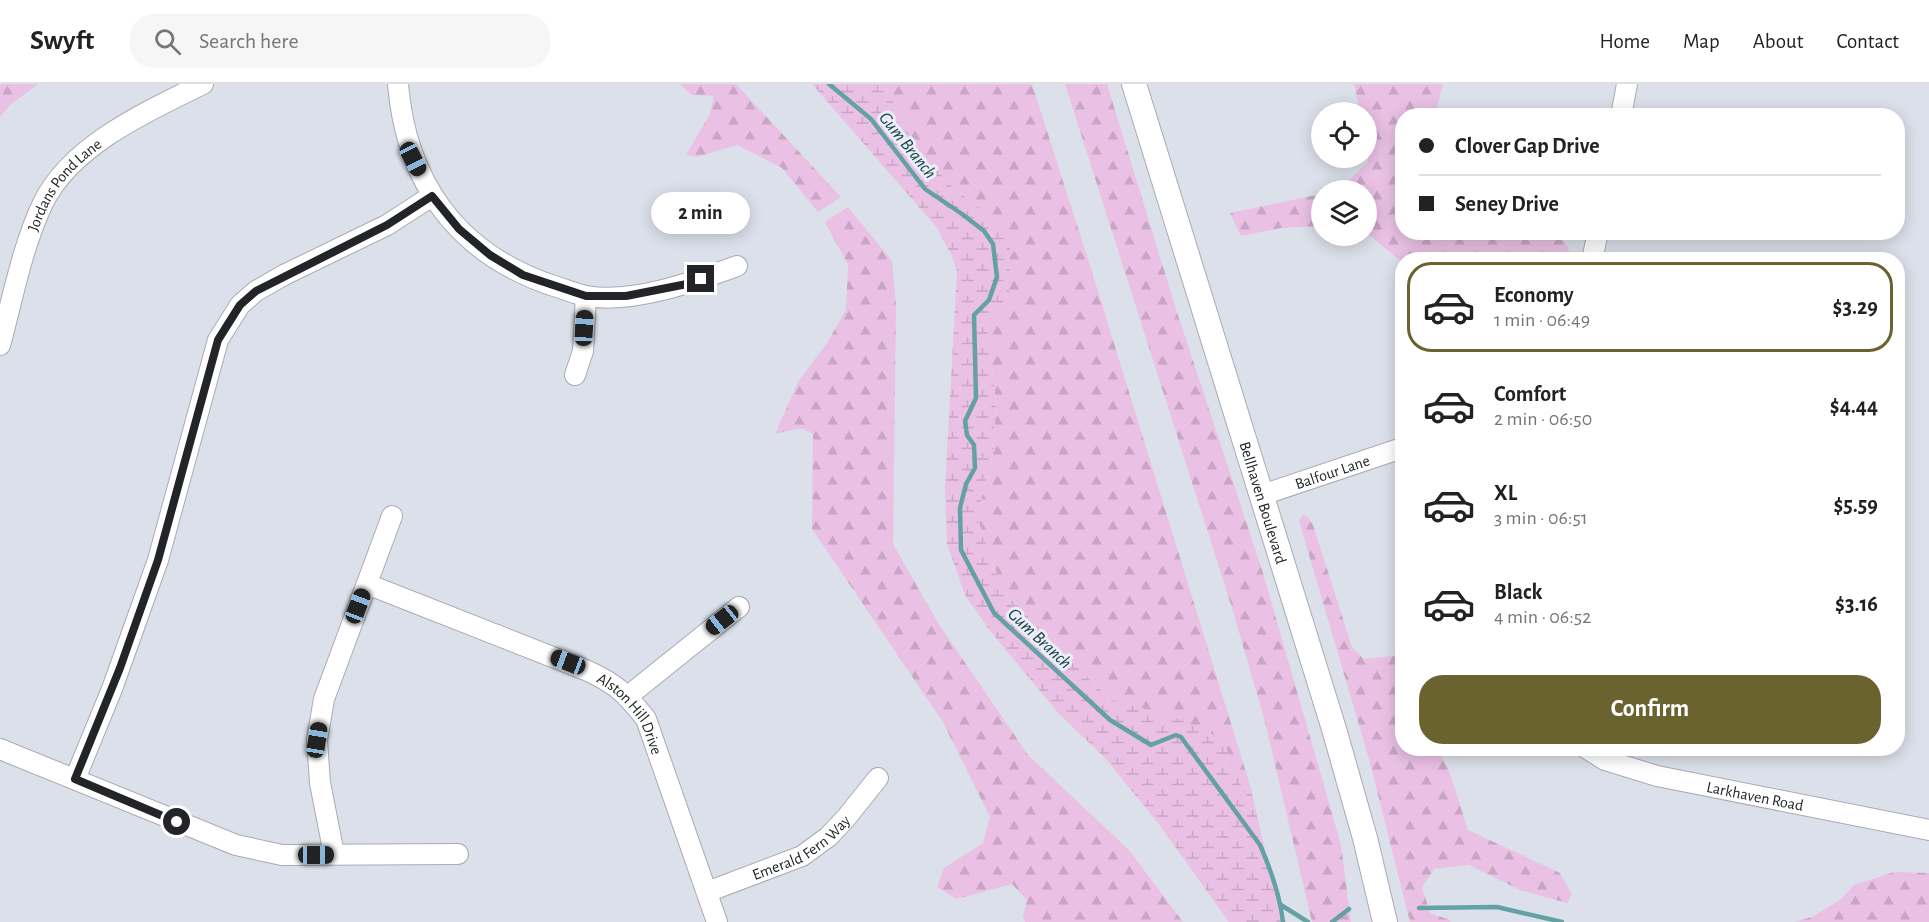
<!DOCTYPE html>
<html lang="en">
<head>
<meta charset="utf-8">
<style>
  :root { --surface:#fff; --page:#f6f6f6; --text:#222; --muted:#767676; --line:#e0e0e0; --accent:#6a622f }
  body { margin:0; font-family:"Alegreya Sans",sans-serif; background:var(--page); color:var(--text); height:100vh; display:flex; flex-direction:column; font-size:22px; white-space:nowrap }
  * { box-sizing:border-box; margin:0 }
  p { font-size:20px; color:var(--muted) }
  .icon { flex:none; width:33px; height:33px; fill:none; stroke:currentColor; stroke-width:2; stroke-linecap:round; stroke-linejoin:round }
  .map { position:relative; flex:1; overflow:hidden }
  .panel { position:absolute; left:1395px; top:168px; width:510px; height:504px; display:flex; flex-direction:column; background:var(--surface); border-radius:24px; box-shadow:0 3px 15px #0003 }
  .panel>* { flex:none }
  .top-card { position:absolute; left:1395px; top:24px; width:510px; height:132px; border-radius:24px; box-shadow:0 3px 15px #0003; display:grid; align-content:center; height:132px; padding:0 24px; background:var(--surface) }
  .fabs { position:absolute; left:1311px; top:18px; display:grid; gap:12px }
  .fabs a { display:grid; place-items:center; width:66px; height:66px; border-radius:50%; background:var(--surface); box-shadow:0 3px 15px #0003; font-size:30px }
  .end { position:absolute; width:27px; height:27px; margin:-14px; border:8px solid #222427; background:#fff; box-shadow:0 0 0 3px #fff }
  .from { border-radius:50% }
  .bubble { position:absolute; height:42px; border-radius:21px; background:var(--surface); box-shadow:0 3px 15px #0003; font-size:20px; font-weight:700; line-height:42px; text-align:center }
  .car { position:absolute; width:18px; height:36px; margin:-18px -9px; border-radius:8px; box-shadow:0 0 4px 2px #0007; background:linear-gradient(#222 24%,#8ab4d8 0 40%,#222 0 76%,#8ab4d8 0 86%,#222 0) }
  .top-card b { display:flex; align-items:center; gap:21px; height:57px; font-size:22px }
  .top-card b+b { border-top:2px solid var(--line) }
  .top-card i { width:15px; height:15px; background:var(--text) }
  ul { padding:10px 0 0; list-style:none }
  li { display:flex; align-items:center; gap:18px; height:90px; margin:0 12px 9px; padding:0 12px; border:3px solid transparent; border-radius:24px }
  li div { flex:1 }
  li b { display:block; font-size:22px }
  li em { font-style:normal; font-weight:700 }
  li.on { border-color:var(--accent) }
  li>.icon { width:54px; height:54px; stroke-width:1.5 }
  .cta { display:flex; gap:12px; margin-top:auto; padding:12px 24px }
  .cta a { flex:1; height:69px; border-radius:24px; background:var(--accent); color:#fff; font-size:24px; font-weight:700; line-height:69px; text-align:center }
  header { display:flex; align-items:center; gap:36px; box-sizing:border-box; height:84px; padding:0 30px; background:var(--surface); border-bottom:2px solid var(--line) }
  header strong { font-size:28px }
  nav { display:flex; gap:33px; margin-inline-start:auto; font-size:21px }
  .search { width:420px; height:54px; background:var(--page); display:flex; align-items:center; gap:15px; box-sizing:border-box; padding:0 21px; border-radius:24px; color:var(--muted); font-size:22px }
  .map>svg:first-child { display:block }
</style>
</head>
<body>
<header>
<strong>Swyft</strong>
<div class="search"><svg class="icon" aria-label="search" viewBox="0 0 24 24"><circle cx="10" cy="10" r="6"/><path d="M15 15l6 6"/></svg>Search here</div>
<nav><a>Home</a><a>Map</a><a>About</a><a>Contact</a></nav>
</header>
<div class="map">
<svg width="1929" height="838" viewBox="0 0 1929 838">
  <defs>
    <pattern id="forest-firs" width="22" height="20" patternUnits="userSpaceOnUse" patternTransform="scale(1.5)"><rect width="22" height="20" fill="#eac1e4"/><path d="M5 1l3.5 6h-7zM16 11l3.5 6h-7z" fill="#c8a6c4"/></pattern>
    <pattern id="wetland-marsh" width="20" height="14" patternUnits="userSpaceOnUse" patternTransform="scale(1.5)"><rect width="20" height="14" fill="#eac1e4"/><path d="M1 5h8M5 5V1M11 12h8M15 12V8" fill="none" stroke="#c8a6c4"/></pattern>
  </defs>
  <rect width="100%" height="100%" fill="#dce0ea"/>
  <!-- forest -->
  <g fill="url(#forest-firs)">
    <path d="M 0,0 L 38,0 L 10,21 L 0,33 Z"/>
    <path d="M 680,0 L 736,0 L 841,113 L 818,128 L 782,84 L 737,61 L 697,73 L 686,71 L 710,30 L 714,12 L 692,11 Z"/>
    <path d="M 884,0 L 1032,0 L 1093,191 L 1250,701 L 1244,709 L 1180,635 L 1109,615 L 1003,507 L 977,434 L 993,369 L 996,318 L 987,243 L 1009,211 L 997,137 L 953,104 L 913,59 Z"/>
    <path d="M 1065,0 L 1107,0 L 1176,225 L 1263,489 L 1341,761 L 1351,838 L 1312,838 L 1265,638 L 1233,527 Z"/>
    <path d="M 1354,0 L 1443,0 L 1435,31 L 1402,32 L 1402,148 L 1556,149 C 1563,153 1572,167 1570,175 L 1402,176 L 1402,178 L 1367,149 L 1366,106 L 1339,106 L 1368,78 L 1366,28 L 1360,28 Z"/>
    <path d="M 1321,110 L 1321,142 L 1281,144 L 1241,152 L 1230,129 Z"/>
    <path d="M 848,123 L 892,177 L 896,221 L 893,460 L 938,539 L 1028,671 L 1129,766 L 1183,838 L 1025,838 L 1023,832 L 1027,816 L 1012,800 L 957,815 L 937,803 L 944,784 L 983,759 L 990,733 L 943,638 L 812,445 L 813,350 L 801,344 L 775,350 L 798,298 L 827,259 L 846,226 L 848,181 L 825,138 Z"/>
    <path d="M 1302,431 L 1307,432 L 1313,441 L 1352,563 L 1364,575 L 1402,571 L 1402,664 L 1437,665 L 1450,689 L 1468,746 L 1560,789 L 1572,810 L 1567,819 L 1520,806 L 1469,781 L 1434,785 L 1422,803 L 1430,829 L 1450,836 L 1450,838 L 1410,838 L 1369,675 L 1299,437 Z"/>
    <path d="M 1894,788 L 1929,789 L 1929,838 L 1794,838 L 1812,833 L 1840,816 L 1854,801 Z"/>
  </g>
  <!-- wetland -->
  <path fill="url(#wetland-marsh)" d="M 812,0 L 884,0 L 913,59 L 953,104 L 997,137 L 1010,163 L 1009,211 L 987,243 L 996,318 L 993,369 L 977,434 L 1003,507 L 1109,615 L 1180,635 L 1223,655 L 1244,709 L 1250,701 L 1268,779 L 1281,821 L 1283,838 L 1229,838 L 1158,739 L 1105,674 L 1059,630 L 990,547 L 965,511 L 947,460 L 945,403 L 957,187 L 952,172 L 937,144 Z"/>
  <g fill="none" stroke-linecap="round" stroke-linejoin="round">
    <!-- stream -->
    <g stroke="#64a1a5" stroke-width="4.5">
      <path d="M 829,0 L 871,35 L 925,105 L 962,130 L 984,147 L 993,160 L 997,193 L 989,216 L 974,231 L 976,314 L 965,337 L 967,351 L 974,361 L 975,384 L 966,400 L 960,424 L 961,466 L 994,529 L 1110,636 L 1151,661 L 1176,651 L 1181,653 L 1260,761 C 1271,786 1280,811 1283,838"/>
      <path d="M 1281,821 L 1308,838"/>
      <path d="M 1419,824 L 1497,823 L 1562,838"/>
      <path d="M 1332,838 L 1349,825"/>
    </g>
    <!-- minor casing -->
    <g stroke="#a7abb4" stroke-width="22">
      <g id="minor">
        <path d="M 398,0 C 406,98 457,169 551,201 C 562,204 575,210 586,212 C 633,220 693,198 737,182"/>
        <path d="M 1621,32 L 1627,0"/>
        <path d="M 1592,176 L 1598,148"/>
        <path id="s1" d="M 0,261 C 13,214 22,163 43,119 C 71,61 148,27 203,0"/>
        <path d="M 575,291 L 583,267 L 586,212"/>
        <path id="s2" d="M 1262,411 L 1402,364"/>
        <path id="s3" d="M 367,500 L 588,587 C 618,601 626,610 646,635 L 717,838"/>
        <path d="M 628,612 L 739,523"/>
        <path id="s4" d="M 1586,664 L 1605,676 L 1657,692 L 1929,746"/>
        <path d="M 0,665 L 236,761 L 282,771 L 458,770"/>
        <path d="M 75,695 L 112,605 L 158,476 L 218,256 L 240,221 L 256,207 L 284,191 L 387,141 L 432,112"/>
        <path d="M 334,770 L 320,699 L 317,656 L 324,615 L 392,432"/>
        <path id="s5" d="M 707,808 L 802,772 L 828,753 L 846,734 L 878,694"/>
      </g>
    </g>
    <!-- major casing -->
    <g stroke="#a7abb4" stroke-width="26">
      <g id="major">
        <path id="s6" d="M 1134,0 L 1334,645 L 1365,754 L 1385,838"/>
      </g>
    </g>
    <!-- minor -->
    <use href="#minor" stroke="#fff" stroke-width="20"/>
    <!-- major -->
    <use href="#major" stroke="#fff" stroke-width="24"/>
  </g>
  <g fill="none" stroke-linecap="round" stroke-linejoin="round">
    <!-- route -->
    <path stroke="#222427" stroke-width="8" d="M 177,738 L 75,695 L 120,584 L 158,476 L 218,256 L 240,221 L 256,207 L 387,141 L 432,112 L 459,145 L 490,171 L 523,191 L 586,212 L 626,212 L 687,200 L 701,195"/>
  </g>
  <g text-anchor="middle" stroke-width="6" stroke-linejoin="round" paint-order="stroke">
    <!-- street labels -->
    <g font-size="16" fill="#222427" stroke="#e9eef8">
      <text dy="6" stroke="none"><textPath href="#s1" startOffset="176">Jordans Pond Lane</textPath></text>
      <text dy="6" stroke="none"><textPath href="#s2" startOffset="74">Balfour Lane</textPath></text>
      <text dy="6" stroke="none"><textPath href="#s6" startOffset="438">Bellhaven Boulevard</textPath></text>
      <text dy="6" stroke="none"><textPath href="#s3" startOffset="300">Alston Hill Drive</textPath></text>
      <text dy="6" stroke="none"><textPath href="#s4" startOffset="177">Larkhaven Road</textPath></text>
      <text dy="6" stroke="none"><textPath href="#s5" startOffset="105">Emerald Fern Way</textPath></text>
    </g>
    <!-- water labels -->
    <g font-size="18" font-style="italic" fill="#174042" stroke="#e9eef8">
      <text transform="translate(908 61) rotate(51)" y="6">Gum Branch</text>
      <text transform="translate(1040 554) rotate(43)" y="6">Gum Branch</text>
    </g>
  </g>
</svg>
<div class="fabs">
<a><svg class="icon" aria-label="locate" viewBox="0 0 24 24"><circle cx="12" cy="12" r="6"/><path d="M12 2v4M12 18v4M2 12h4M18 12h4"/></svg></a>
<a><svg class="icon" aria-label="layers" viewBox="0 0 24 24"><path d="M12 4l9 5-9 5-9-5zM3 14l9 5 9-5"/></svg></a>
</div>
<i class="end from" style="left:177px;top:738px"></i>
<i class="end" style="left:701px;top:195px"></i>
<div class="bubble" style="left:651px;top:108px;width:99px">2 min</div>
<i class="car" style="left:413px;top:75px;rotate:153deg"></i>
<i class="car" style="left:584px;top:244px;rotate:3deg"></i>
<i class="car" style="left:358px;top:522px;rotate:21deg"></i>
<i class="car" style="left:722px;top:536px;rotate:232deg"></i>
<i class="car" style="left:568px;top:578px;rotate:291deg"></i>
<i class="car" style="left:317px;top:656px;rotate:9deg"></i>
<i class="car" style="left:316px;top:771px;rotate:90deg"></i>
<div class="top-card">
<b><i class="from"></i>Clover Gap Drive</b>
<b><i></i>Seney Drive</b>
</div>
<section class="panel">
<ul>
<li class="on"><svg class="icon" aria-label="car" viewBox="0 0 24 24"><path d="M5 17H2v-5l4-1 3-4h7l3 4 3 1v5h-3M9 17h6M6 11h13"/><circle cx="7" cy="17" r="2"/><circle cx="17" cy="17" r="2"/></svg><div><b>Economy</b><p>1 min · 06:49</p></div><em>$3.29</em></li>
<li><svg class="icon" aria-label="car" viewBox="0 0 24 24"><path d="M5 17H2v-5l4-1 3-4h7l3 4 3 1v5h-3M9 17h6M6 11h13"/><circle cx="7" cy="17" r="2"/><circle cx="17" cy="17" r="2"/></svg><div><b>Comfort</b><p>2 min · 06:50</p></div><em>$4.44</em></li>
<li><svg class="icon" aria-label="car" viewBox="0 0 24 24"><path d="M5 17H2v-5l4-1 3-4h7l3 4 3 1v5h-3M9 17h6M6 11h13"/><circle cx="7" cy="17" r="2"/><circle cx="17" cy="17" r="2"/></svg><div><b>XL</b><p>3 min · 06:51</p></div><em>$5.59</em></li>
<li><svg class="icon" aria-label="car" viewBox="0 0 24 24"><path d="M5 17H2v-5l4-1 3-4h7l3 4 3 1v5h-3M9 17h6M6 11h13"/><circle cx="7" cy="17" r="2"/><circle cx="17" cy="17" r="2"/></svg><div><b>Black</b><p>4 min · 06:52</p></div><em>$3.16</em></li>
</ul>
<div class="cta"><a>Confirm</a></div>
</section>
</div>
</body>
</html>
